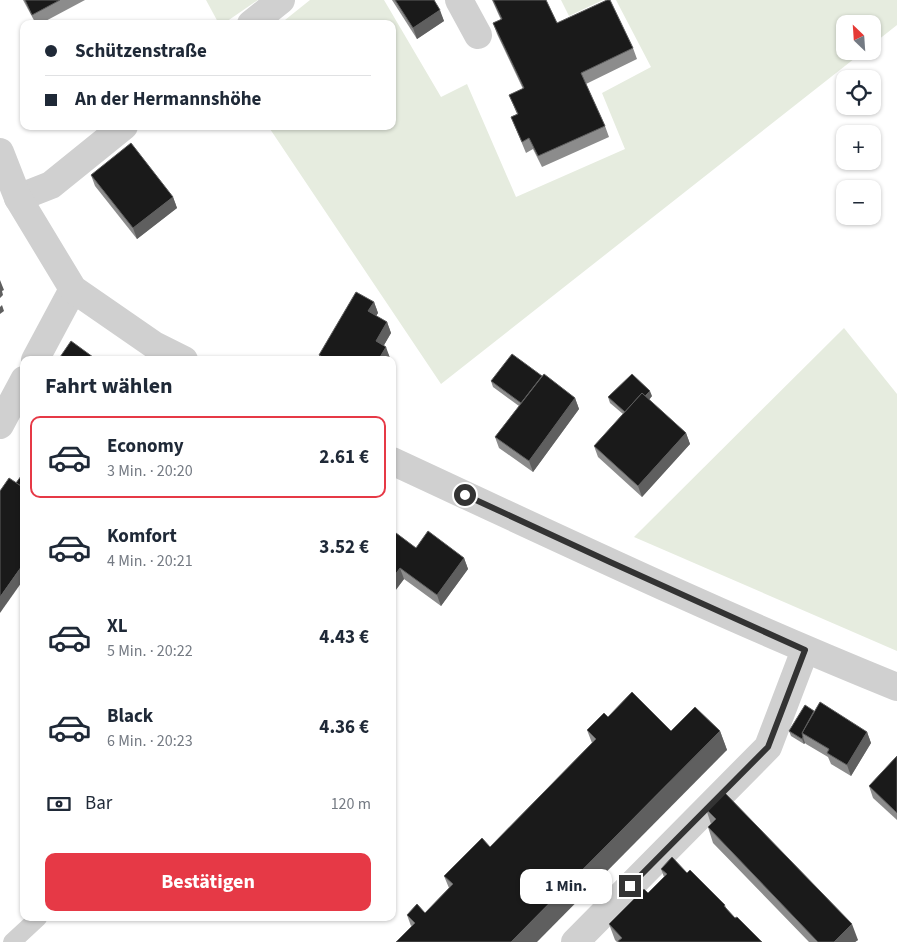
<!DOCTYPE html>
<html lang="de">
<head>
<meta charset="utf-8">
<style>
  :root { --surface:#fff; --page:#f6f6f7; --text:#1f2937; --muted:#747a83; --line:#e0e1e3; --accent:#e63946 }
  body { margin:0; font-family:"Source Sans 3",sans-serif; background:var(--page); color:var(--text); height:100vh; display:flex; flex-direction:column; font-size:19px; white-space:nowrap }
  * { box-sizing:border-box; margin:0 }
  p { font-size:16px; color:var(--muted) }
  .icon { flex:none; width:28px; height:28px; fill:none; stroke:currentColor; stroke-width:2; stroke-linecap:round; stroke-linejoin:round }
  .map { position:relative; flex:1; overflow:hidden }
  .sheet { position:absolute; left:20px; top:356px; width:376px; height:565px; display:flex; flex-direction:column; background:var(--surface); border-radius:10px; box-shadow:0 1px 4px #0004 }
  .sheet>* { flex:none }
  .top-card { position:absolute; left:20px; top:20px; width:376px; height:110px; border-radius:10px; box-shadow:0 1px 4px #0004; display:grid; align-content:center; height:110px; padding:0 25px; background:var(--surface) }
  .needle { width:32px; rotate:335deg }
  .tools { position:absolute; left:836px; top:15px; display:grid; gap:10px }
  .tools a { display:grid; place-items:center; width:45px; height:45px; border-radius:10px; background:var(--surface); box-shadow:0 1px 4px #0004; font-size:25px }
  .end { position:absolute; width:22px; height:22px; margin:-11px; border:6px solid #333; background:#fff; box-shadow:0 0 0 2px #fff }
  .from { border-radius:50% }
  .bubble { position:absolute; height:35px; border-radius:10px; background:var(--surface); box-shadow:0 1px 4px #0004; font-size:16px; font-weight:700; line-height:35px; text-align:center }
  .top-card b { display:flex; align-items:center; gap:18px; height:48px; font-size:19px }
  .top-card b+b { border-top:1px solid var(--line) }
  .top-card i { width:12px; height:12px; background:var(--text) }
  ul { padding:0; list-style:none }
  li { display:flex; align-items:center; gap:15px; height:82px; margin:0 10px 8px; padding:0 15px; border:2px solid transparent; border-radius:10px }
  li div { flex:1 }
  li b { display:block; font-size:19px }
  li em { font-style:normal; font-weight:700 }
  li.selected { border-color:var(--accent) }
  li>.icon { width:45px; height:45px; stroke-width:1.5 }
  h2 { padding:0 25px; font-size:22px; line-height:60px }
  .pay { display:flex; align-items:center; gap:12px; height:55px; padding:0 25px; font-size:19px }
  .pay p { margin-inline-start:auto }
  .cta { display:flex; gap:10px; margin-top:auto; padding:10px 25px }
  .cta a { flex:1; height:58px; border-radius:10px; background:var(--accent); color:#fff; font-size:20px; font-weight:700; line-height:58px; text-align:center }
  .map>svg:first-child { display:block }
</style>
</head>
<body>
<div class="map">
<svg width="897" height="942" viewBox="0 0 897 942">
  <rect width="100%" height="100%" fill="#fff"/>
  <!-- green -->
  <g fill="#e6ecdf">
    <path d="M 206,0 L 258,0 L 223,24 L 219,24 Z"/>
    <path d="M 310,0 L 384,0 L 441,97 L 467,84 L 516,197 L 625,149 L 602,93 L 651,67 L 616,0 L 897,0 L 897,25 L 873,44 L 872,24 L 845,24 L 845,51 L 864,51 L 441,384 L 268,126 L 392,126 L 392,24 L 280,24 Z"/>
    <path d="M 561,0 L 603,0 L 569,16 Z"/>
    <path d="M 844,328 L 897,394 L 897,651 L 634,537 Z"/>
  </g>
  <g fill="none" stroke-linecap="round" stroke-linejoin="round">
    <!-- service -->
    <path stroke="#d0d0d0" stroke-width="18" d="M 12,942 L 38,918"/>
    <!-- minor -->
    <g stroke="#d0d0d0" stroke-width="28">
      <path d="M 459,0 L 478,35"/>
      <path d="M 251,24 L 281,0"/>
      <path d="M 18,198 L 51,185 L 124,126"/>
      <path d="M 35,360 L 73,289"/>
      <path d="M 0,425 L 24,380"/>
      <path d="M 575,942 L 768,747 L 805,650"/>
    </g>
    <!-- tertiary -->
    <g stroke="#d0d0d0" stroke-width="28">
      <path d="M 0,152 L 18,198 L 73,289 L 154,345 L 184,360"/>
      <path d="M 392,461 C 560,539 726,618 897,687"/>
    </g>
  </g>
  <!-- wall -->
  <g fill="#8c8c8c">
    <path d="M 23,0 L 85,0 L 40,24 L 36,24 Z"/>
    <path d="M 392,0 L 434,0 L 444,21 L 417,39 Z"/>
    <path d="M 492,0 L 546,0 L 557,23 L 633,48 L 637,59 L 586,84 L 605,126 L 609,137 L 542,167 L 533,149 L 526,153 L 511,117 L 517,114 L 509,95 L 523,89 L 497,34 L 493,23 L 501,20 Z"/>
    <path d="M 91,175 L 173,197 L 177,208 L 137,239 L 95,186 Z"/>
    <path d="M 374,302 L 378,313 L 376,316 L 387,322 L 391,333 L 384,345 L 390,358 L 389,360 L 321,360 L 319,355 Z"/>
    <path d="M 542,376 L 575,398 L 579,409 L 533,472 L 499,448 L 495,437 L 519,406 L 493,387 L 491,381 Z"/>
    <path d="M 652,396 L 649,400 L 686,433 L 690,444 L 642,497 L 598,457 L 594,446 L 623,414 L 610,403 L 608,397 Z"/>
    <path d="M 392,530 L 416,548 L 464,558 L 468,569 L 441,606 L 404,579 L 392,595 Z"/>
    <path d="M 814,711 L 867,732 L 871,743 L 851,776 L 831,764 L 828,757 L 806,744 L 805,743 L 804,744 L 791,736 L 789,731 Z"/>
    <path d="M 608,717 L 671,731 L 720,731 L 727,750 L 411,926 L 407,915 L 425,913 L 449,888 L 444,876 L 490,847 L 592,743 L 587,730 Z"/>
    <path d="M 897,756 L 897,820 L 873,798 L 869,786 Z"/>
    <path d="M 706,809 L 858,940 L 855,942 L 809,942 L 713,843 L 708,827 L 711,824 Z"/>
    <path d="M 661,869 L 687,873 L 725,905 L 727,910 L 735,918 L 762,942 L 617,942 L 615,940 L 609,924 L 648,893 L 664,877 Z"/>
  </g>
  <!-- shaded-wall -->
  <g fill="#5f5f5f">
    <path d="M 440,10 L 444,21 L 417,39 L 413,28 Z"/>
    <path d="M 173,197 L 177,208 L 137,239 L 133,228 Z"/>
    <path d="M 0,280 L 4,290 L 2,291 L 3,295 L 0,298 Z"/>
    <path d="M 374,302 L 378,313 L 372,322 L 368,311 Z"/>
    <path d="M 2,305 L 4,311 L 0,314 L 0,307 Z"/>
    <path d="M 387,322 L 391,333 L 380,352 L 376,341 Z"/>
    <path d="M 386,347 L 390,358 L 389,360 L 381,360 L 380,357 Z"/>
    <path d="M 650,391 L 652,396 L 630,421 L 628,415 Z"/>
    <path d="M 575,398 L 579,409 L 533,472 L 529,461 Z"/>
    <path d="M 686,433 L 690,444 L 642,497 L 638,486 Z"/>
    <path d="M 464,558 L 468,569 L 441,606 L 437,595 Z"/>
    <path d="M 24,563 L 24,579 L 0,613 L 0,597 Z"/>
    <path d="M 400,568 L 404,579 L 392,595 L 392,579 Z"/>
    <path d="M 720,731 L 727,750 L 537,942 L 511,942 Z"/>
    <path d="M 867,732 L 871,743 L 851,776 L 847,765 Z"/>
    <path d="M 803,737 L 805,743 L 804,744 L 802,739 Z"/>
    <path d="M 852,924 L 858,940 L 855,942 L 834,942 Z"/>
  </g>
  <!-- building -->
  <g fill="#1a1a1a" stroke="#5f5f5f">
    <path d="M 25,0 L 60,0 L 32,15 Z"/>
    <path d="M 395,0 L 434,0 L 440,10 L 413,28 Z"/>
    <path d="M 493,0 L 546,0 L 557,23 L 607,0 L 610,0 L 633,48 L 581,73 L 605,126 L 538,156 L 529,138 L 522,142 L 511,117 L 518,114 L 509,95 L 524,88 L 493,23 L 502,19 Z"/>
    <path d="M 131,143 L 173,197 L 133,228 L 91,175 Z"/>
    <path d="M 356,292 L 374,302 L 368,311 L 387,322 L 376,341 L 386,347 L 380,357 L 386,360 L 328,360 L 319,355 Z"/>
    <path d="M 71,341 L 97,360 L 58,360 Z"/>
    <path d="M 512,354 L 542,376 L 521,403 L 491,381 Z"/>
    <path d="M 544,374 L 575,398 L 529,461 L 495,437 Z"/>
    <path d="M 632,374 L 650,391 L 645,396 L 642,393 L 625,412 L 608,397 Z"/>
    <path d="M 642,393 L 686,433 L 638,486 L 594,446 Z"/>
    <path d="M 24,472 L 24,488 L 16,483 Z"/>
    <path d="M 9,478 L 24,488 L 24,563 L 0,597 L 0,491 Z"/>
    <path d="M 392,530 L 416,548 L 428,531 L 464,558 L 437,595 L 400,568 L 392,579 Z"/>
    <path d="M 632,692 L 671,731 L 695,707 L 720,731 L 511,942 L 396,942 L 415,923 L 407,915 L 417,904 L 425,913 L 453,884 L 444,876 L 482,838 L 490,847 L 596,739 L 587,730 L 604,713 L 608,717 Z"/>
    <path d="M 820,702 L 867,732 L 847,765 L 827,753 L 829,749 L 802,733 Z"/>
    <path d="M 805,705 L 814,711 L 802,733 L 803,737 L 802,739 L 789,731 Z"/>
    <path d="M 897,756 L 897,813 L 869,786 Z"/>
    <path d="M 724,792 L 852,924 L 834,942 L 818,942 L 708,827 L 716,819 L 706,809 Z"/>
    <path d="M 672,857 L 687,873 L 690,870 L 725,905 L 724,906 L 735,918 L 737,917 L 762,942 L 619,942 L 618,941 L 622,938 L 609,924 L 644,889 L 648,893 L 667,874 L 661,869 Z"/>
  </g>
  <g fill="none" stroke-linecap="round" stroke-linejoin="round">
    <!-- route -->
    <path stroke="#333" stroke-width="6" d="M 465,495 L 610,562 L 805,650 L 768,747 L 630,886"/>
  </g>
</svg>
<div class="tools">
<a><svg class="needle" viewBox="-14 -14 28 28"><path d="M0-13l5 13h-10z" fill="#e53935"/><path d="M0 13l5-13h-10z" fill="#747a83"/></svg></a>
<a><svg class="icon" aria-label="locate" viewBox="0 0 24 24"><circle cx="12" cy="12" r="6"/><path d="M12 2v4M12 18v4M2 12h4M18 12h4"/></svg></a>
<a>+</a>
<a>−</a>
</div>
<i class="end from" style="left:465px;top:495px"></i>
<i class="end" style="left:630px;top:886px"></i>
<div class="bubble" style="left:520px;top:869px;width:92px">1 Min.</div>
<div class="top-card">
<b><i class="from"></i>Schützenstraße</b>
<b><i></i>An der Hermannshöhe</b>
</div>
<section class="sheet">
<h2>Fahrt wählen</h2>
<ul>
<li class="selected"><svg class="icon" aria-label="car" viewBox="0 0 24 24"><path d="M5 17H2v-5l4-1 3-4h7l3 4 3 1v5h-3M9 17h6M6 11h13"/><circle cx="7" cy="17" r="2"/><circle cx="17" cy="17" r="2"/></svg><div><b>Economy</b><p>3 Min. · 20:20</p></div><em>2.61 €</em></li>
<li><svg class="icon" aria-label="car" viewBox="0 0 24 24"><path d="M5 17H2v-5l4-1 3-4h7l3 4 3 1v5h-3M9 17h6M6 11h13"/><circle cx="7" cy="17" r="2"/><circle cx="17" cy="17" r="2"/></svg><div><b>Komfort</b><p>4 Min. · 20:21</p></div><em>3.52 €</em></li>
<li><svg class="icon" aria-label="car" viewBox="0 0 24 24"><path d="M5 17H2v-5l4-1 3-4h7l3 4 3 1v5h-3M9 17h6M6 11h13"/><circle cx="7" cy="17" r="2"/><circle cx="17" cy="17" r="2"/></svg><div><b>XL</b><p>5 Min. · 20:22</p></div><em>4.43 €</em></li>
<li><svg class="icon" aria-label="car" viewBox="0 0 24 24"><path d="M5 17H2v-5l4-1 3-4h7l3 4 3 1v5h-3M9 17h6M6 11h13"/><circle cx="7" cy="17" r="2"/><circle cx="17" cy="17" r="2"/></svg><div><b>Black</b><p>6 Min. · 20:23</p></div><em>4.36 €</em></li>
</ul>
<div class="pay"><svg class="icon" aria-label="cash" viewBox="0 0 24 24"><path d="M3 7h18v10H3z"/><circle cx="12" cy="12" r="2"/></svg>Bar<p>120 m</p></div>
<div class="cta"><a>Bestätigen</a></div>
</section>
</div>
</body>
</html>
